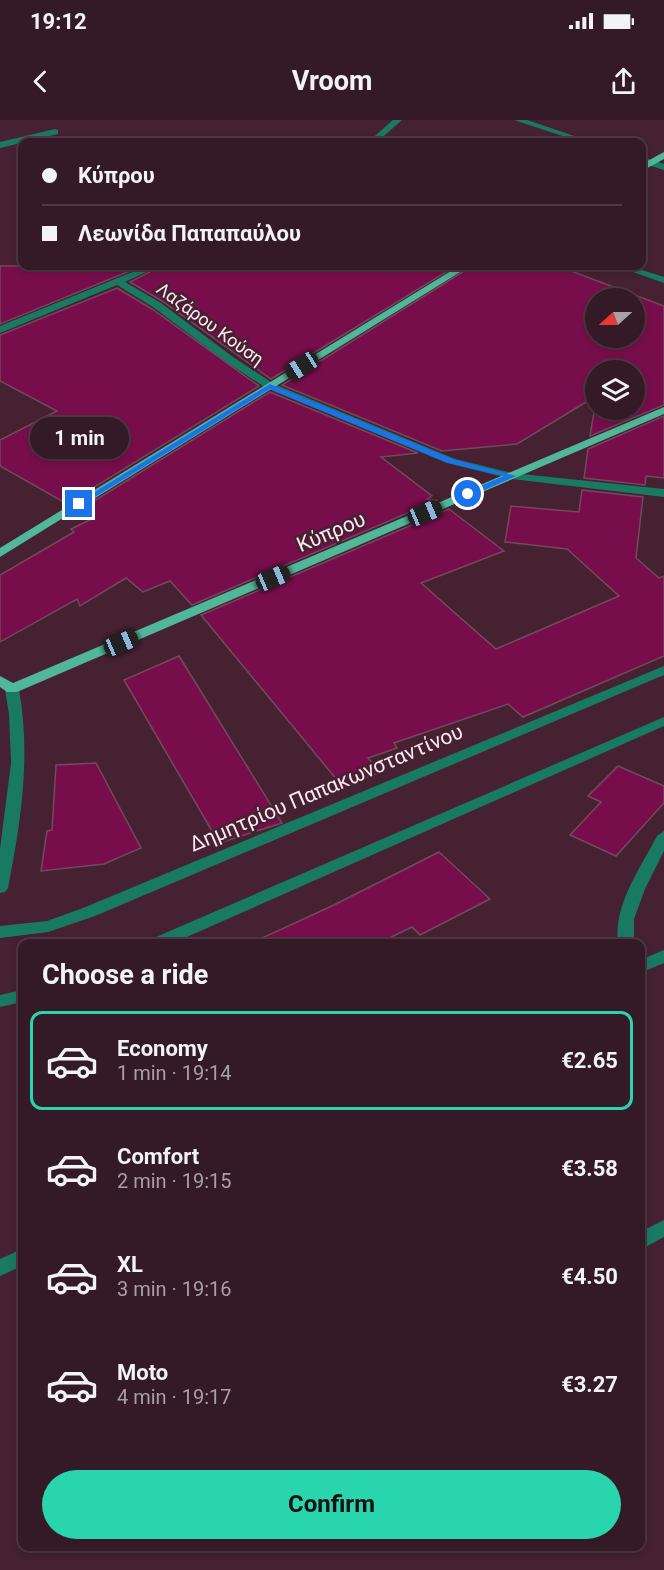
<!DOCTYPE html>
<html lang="en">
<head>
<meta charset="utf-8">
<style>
  :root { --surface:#341926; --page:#3f2632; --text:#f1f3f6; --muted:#a9a0a7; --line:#4e3843; --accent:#28d5ad }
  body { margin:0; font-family:Roboto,sans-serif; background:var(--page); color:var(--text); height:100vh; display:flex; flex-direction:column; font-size:22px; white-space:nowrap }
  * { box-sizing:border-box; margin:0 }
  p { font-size:20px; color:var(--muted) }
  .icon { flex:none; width:33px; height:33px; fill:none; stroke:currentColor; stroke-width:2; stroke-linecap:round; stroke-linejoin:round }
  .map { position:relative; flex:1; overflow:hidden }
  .side { position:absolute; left:18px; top:819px; width:627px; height:612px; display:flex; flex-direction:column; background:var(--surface); border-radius:12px; box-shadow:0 3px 9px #0003,0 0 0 2px var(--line) }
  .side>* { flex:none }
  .guide { position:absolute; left:18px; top:18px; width:628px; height:132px; border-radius:12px; box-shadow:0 3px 9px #0003,0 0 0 2px var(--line); display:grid; align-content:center; height:132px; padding:0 24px; background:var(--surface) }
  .needle { width:39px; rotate:249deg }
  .controls { position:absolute; left:585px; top:168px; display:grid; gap:12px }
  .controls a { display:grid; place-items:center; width:60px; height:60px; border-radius:50%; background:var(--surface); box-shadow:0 3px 9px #0003,0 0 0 2px var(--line); font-size:30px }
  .end { position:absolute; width:27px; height:27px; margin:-14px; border:8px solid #1a73e8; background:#fff; box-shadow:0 0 0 3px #fff }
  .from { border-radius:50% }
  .bubble { position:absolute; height:42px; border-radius:21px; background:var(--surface); box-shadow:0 3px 9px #0003,0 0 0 2px var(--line); font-size:20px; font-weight:700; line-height:42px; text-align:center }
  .car { position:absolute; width:18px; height:36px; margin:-18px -9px; border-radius:8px; box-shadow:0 0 4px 2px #0007; background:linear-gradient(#222 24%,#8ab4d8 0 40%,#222 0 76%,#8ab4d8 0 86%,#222 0) }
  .guide b { display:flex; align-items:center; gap:21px; height:57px; font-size:22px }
  .guide b+b { border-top:2px solid var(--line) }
  .guide i { width:15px; height:15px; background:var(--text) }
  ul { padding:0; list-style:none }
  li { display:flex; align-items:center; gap:18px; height:99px; margin:0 12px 9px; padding:0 12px; border:3px solid transparent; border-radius:12px }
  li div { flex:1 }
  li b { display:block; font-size:22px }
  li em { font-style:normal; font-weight:700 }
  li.selected { border-color:var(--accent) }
  li>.icon { width:54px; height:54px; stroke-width:1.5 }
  h2 { padding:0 24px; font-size:27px; line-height:72px }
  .cta { display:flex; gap:12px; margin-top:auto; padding:12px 24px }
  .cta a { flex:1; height:69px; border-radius:36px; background:var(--accent); color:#111; font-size:24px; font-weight:700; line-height:69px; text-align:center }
  .status { display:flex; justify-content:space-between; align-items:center; height:42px; padding:0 30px; background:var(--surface); direction:ltr }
  .status svg { height:16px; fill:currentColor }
  header { display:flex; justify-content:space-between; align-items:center; height:78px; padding:0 24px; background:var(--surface); font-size:27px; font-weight:700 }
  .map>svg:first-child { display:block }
</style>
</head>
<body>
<div class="status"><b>19:12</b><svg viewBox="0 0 49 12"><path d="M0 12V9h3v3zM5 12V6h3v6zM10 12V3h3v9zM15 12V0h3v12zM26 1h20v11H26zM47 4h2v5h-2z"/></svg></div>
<header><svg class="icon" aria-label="back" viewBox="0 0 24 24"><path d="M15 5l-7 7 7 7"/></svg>Vroom<svg class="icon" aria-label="share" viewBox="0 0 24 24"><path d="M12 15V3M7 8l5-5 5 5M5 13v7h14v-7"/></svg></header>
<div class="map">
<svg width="664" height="1450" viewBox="0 0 664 1450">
  <rect width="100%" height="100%" fill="#452132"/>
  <!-- building -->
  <g fill="#770e4b" stroke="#724a5b" stroke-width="1.5" fill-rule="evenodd">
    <path d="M 0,146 L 142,146 L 0,204 Z"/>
    <path d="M 161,146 L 456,146 L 271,259 L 162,181 L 130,162 Z"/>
    <path d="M 472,146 L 558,146 L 664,186 L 664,285 L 590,316 L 596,279 L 596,290 L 634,290 L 634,250 L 596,250 L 596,276 L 517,324 L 442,331 L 282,265 ZM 596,178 L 634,178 L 634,218 L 596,218 Z"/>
    <path d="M 117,168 L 152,189 L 259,266 L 67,384 L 0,346 L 0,320 L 57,291 L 0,261 L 0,215 Z"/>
    <path d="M 270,272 L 418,333 L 381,337 L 432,376 L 427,379 L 438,380 L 192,485 L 170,461 L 143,472 L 126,458 L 80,486 L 77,479 L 0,522 L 0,455 L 74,412 L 71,409 L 92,399 L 78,391 Z"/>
    <path d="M 664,296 L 664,358 L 646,356 L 645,365 L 584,358 L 588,329 Z"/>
    <path d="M 582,370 L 643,377 L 636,438 L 659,458 L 664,456 L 664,536 L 523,597 L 508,584 L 394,623 L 397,628 L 368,638 L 381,652 L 342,666 L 201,495 L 449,389 L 504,431 L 421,463 L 496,529 L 619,476 L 567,429 L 505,422 L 511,386 L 579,392 Z"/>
    <path d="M 179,536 L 282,703 L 219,723 L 124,560 Z"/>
    <path d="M 96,643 L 141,728 L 104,744 L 41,751 L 47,711 L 52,710 L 56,645 Z"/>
    <path d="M 618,646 L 664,666 L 664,683 L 616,736 L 570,715 L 601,682 L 588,676 Z"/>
    <path d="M 439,732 L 490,779 L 420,815 L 412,807 L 377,824 L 249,824 L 334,785 Z"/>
  </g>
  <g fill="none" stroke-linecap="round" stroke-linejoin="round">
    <!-- minor -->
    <g fill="#197a63" fill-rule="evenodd">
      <path d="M 393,0 L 402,0 L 377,22 L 368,22 Z"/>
      <path d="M 514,0 L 527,0 L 592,22 L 581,22 Z"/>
      <path d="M 55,9 L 58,10 L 58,14 L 0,28 L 0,22 Z"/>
      <path d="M 642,37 L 664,44 L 664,50 L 642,43 Z"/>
      <path d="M 147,146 L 159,146 L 125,162 L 161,183 L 233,237 L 274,264 L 455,339 L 512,353 L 664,369 L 664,377 L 512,359 L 447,343 L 266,268 L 225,241 L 153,187 L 117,165 L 0,213 L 0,206 Z"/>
      <path d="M 616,146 L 629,146 L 664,157 L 664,163 Z"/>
      <path d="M 664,546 L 664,555 L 95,796 L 48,812 L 0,818 L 0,806 L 47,801 L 83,788 Z"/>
      <path d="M 12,565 L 19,569 C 31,637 21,701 8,768 L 5,772 L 0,773 L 0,729 L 11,643 L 9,594 L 5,569 Z"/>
      <path d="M 664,597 L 664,606 L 171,824 L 147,824 L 149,820 Z"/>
      <path d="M 664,711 L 664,731 L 645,769 L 634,799 L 634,824 L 618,824 C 613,785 640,749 657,716 Z"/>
      <path d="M 664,830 L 664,843 L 640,853 L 640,840 Z"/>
      <path d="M 22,870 L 22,882 L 0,887 L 0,875 Z"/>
      <path d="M 664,1100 L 664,1117 L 640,1130 L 640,1112 Z"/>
      <path d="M 22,1129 L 22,1146 L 0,1156 L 0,1139 Z"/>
    </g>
    <!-- major -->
    <g fill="#50b79a" fill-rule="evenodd">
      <path d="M 664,32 L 664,39 L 642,51 L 642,44 Z"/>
      <path d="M 459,146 L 470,146 L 0,437 L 0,428 Z"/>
      <path d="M 664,287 L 664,294 L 17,572 L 7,572 L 0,567 L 0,556 L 13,563 Z"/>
    </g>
  </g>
  <!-- route -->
  <path fill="#1a73e8" d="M 270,264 L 453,339 L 516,356 L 471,376 L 466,376 L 466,372 L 504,356 L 448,343 L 270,269 L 82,385 L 75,384 Z"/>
  <g text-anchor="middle" stroke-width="5" stroke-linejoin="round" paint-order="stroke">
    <!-- far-street labels -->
    <g font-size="18" fill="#fce8f0" stroke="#452132">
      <text transform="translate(210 204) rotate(36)" y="6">Λαζάρου Κούση</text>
    </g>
    <!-- street labels -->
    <g font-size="21" fill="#fce8f0" stroke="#452132">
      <text transform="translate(331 412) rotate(-23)" y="7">Κύπρου</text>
      <text transform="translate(326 668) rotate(-23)" y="7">Δημητρίου Παπακωνσταντίνου</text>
    </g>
  </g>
</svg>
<div class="controls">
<a><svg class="needle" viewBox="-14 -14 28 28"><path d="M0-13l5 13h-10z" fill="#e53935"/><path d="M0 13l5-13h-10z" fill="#a9a0a7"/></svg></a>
<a><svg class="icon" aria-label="layers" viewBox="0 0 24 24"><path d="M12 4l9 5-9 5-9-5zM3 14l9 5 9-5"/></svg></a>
</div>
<i class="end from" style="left:468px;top:374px"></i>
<i class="end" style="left:79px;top:384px"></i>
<div class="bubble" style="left:30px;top:297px;width:99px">1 min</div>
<i class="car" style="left:302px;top:246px;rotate:238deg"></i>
<i class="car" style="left:425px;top:393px;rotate:67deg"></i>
<i class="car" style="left:273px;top:458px;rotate:67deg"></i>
<i class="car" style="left:121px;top:523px;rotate:67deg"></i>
<div class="guide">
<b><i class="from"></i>Κύπρου</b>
<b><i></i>Λεωνίδα Παπαπαύλου</b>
</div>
<section class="side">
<h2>Choose a ride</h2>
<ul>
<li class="selected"><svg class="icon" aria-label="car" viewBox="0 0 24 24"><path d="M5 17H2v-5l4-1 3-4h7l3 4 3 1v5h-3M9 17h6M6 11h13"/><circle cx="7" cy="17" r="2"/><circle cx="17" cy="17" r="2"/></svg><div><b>Economy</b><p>1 min · 19:14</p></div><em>€2.65</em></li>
<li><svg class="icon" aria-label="car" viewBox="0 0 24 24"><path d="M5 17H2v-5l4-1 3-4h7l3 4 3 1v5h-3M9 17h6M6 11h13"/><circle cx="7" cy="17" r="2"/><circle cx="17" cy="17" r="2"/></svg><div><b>Comfort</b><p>2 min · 19:15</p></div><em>€3.58</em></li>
<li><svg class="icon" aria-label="car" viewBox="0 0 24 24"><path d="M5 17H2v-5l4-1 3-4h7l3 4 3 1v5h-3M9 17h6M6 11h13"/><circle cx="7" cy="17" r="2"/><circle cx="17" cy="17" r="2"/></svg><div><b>XL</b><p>3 min · 19:16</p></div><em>€4.50</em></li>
<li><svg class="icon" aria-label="car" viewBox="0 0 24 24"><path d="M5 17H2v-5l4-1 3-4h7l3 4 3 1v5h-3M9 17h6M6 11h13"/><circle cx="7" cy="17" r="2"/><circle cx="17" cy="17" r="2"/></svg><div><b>Moto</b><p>4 min · 19:17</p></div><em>€3.27</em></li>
</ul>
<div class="cta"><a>Confirm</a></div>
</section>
</div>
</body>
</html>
